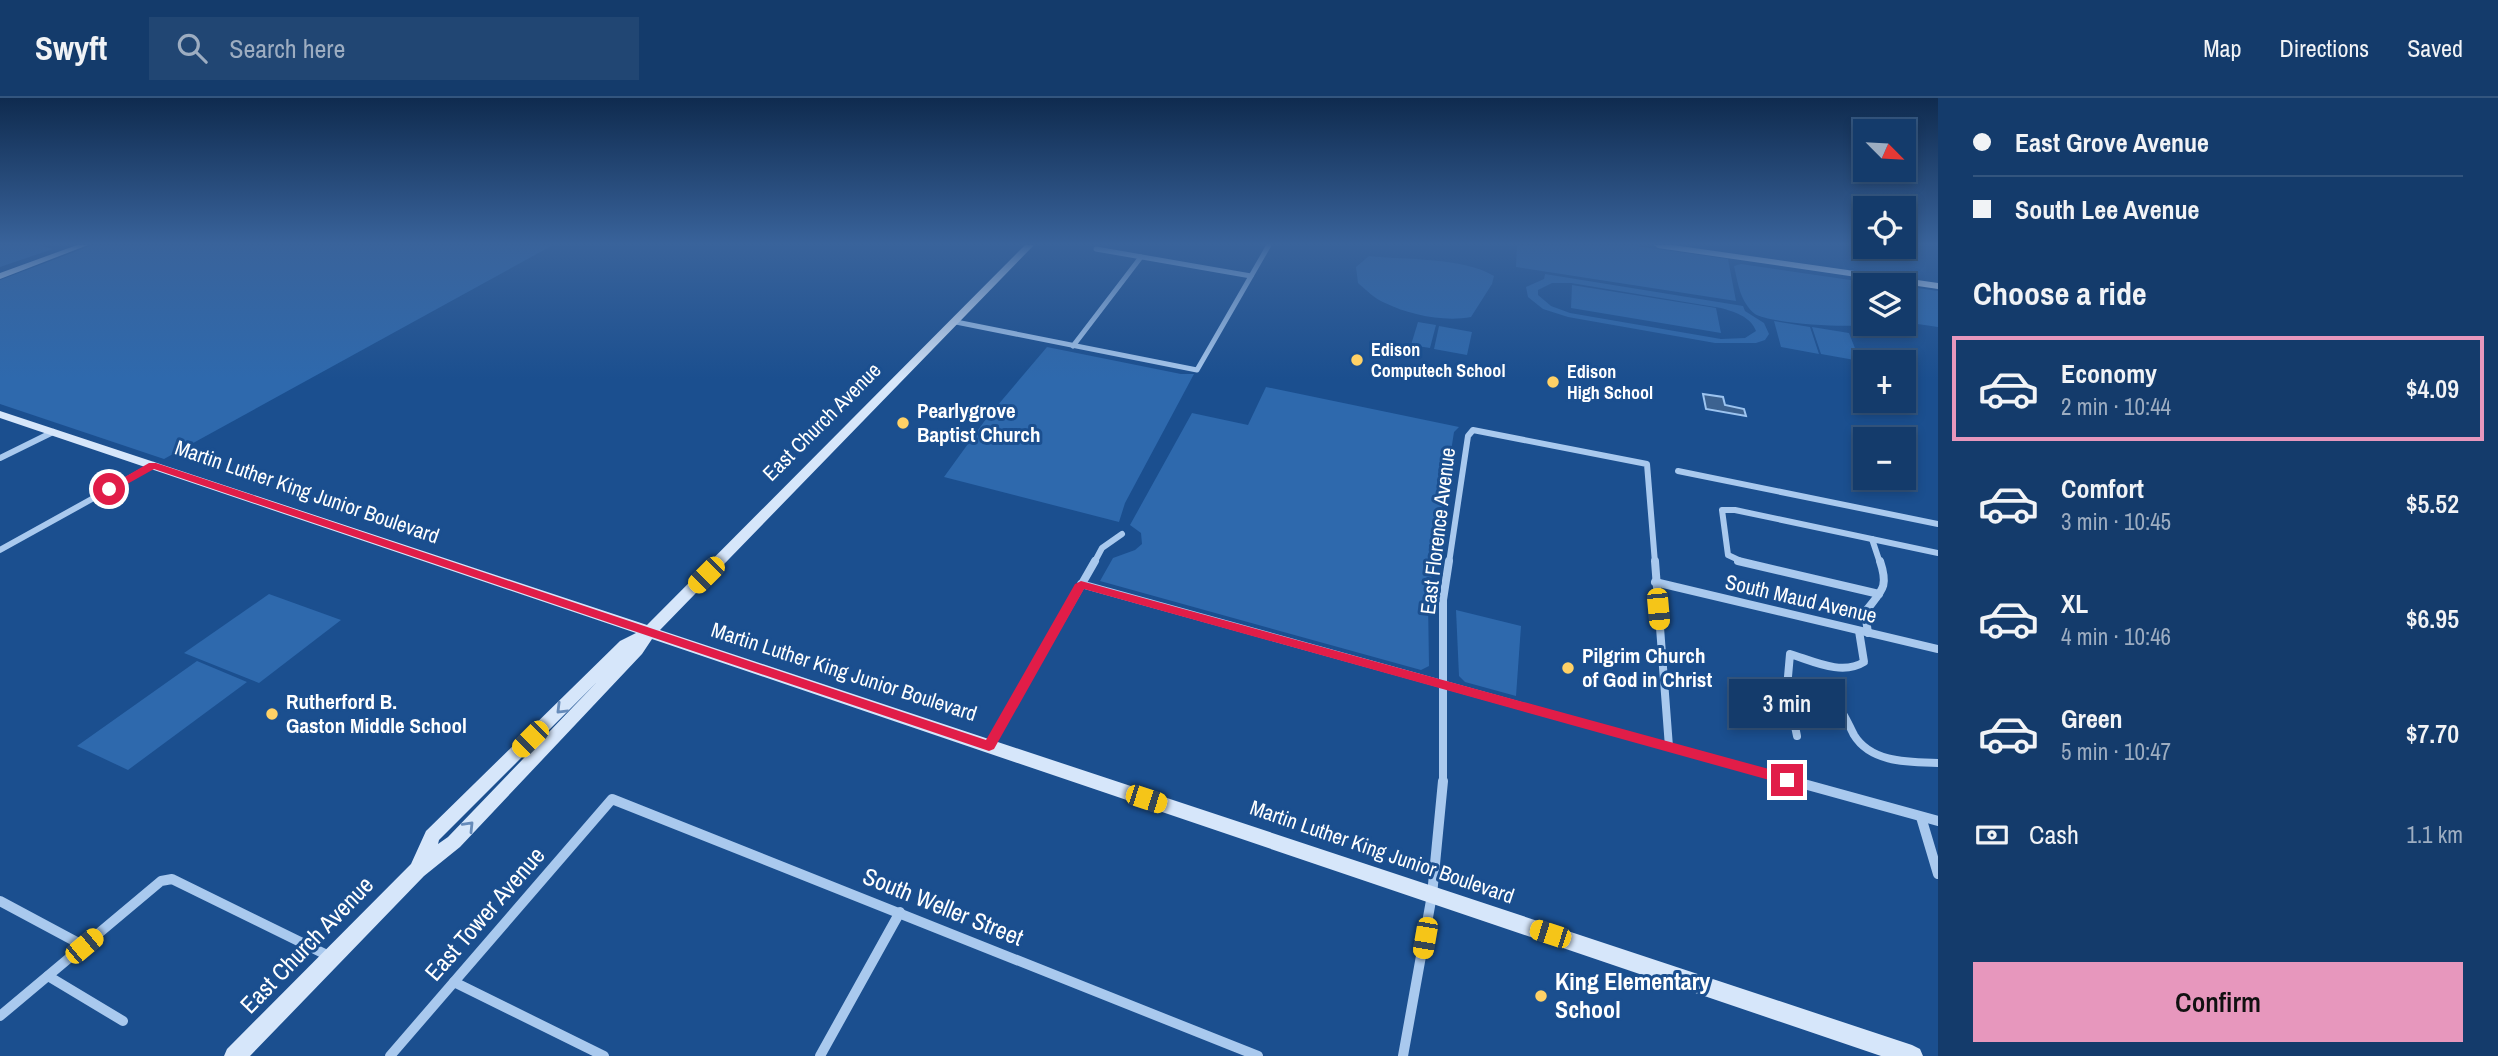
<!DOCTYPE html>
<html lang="en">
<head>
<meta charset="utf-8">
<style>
  :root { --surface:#143b6b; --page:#214673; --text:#f1f3f6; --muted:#9dadc1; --line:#33557e; --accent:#e797bd }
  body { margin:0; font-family:"Archivo Narrow",sans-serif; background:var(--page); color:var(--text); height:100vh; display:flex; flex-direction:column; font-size:26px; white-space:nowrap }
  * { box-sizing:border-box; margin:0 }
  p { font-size:23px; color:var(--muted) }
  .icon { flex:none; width:38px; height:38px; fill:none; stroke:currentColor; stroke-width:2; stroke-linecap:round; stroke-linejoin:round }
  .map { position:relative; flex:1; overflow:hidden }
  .side { display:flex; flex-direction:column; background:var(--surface); width:560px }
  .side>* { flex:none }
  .hud { display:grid; align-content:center; height:154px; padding:0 35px; background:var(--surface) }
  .needle { width:46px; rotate:114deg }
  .controls { position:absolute; left:1853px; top:21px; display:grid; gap:14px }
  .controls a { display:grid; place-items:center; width:63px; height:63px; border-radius:0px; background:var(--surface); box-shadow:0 4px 10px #0003,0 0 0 2px var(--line); font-size:35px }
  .end { position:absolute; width:32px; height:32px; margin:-16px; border:9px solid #e11d48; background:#fff; box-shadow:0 0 0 4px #fff }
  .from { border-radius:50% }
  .bubble { position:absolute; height:49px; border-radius:0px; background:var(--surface); box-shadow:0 4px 10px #0003,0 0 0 2px var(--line); font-size:23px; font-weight:600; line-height:49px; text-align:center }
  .car { position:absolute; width:21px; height:42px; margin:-21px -10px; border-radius:9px; box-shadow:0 0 5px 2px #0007; background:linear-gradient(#f5c518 24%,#345 0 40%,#f5c518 0 76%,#345 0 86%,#f5c518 0) }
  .hud b { display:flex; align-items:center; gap:24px; height:66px; font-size:26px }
  .hud b+b { border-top:2px solid var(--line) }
  .hud i { width:18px; height:18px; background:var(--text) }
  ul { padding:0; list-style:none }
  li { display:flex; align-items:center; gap:21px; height:105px; margin:0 14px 10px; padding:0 21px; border:4px solid transparent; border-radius:0px }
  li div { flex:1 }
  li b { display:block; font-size:26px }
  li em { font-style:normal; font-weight:600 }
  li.current { border-color:var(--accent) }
  li>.icon { width:63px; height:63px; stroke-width:1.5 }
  h2 { padding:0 35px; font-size:32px; line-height:84px }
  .pay { display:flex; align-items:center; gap:18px; height:77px; padding:0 35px; font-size:26px }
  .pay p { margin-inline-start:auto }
  .primary-button { display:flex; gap:14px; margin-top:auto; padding:14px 35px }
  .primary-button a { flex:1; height:80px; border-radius:0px; background:var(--accent); color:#111; font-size:28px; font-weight:600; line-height:80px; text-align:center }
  header { display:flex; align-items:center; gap:42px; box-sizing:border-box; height:98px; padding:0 35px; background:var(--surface); border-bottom:2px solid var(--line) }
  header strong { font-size:33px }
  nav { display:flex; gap:38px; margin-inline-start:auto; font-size:24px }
  .search { width:490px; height:63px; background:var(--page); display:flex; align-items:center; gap:18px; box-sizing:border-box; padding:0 24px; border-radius:0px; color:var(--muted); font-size:26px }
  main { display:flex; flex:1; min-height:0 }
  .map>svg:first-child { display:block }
</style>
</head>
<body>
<header>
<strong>Swyft</strong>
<div class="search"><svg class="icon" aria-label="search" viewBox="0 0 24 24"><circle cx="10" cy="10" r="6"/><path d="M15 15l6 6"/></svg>Search here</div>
<nav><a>Map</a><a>Directions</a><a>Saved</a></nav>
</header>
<main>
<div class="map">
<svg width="1938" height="958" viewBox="0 0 1938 958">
  <rect width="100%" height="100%" fill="#1b4f8f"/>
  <!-- green -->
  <g fill="#2e69ad" fill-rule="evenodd">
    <path d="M 0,147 L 37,147 L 53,151 L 0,169 Z"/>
    <path d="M 93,147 L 553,147 L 164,361 L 0,306 L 0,182 Z"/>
    <path d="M 1517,147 L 1629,147 L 1728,161 L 1736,203 L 1516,169 Z"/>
    <path d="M 1369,158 C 1405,162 1463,159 1494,178 L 1492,186 L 1471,219 C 1444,224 1410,217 1385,205 C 1375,201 1366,192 1358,185 L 1356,169 Z"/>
    <path d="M 1741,166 L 1871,185 L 1872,187 L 1866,187 L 1866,226 L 1868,226 C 1852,231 1768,225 1755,216 C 1740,204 1738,185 1734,168 Z"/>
    <path d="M 1545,176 L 1743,208 L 1745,213 L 1764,225 L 1769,236 L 1765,242 L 1756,245 L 1715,245 L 1568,219 L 1543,211 L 1528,199 L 1526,189 L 1544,181 ZM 1571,185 L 1721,210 C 1735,214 1751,219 1756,233 L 1745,240 L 1721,241 L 1570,215 L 1551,208 L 1538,197 L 1538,192 L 1552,185 Z"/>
    <path d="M 1572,187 L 1716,210 L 1721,235 L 1571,210 Z"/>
    <path d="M 1904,188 L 1938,193 L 1938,229 L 1904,224 Z"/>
    <path d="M 1774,223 L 1810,229 L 1819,256 L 1781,249 Z"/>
    <path d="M 1418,224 L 1436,227 L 1430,250 L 1411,247 Z"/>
    <path d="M 1439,228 L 1472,234 L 1467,257 L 1434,251 Z"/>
    <path d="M 1812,229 L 1849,235 L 1860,263 L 1821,256 Z"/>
    <path d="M 1047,249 L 1181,276 L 1194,276 L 1125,405 L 1119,424 L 944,379 L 986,321 Z"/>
    <path d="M 1266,289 L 1459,329 L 1454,334 L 1428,502 L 1429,568 L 1421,572 L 1100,483 L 1113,460 L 1135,452 L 1142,446 L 1141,435 L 1130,427 L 1192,315 L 1248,327 Z"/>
    <path d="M 269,496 L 341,522 L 259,585 L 184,555 Z"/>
    <path d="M 1456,512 L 1521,528 L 1516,598 L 1465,584 L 1459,578 Z"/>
    <path d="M 197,563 L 247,584 L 128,672 L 77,648 Z"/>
  </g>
  <!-- water -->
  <path fill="#3c6290" stroke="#9cc4f0" stroke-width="2" d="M 1703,296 L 1723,299 L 1725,307 L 1744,311 L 1746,318 L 1706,311 Z"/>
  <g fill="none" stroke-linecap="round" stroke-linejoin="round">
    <!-- street-far3 -->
    <g stroke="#a9c9ee" stroke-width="5">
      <path d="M 1096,151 L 1251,178"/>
      <path d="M 956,224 L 1197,272 L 1269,147"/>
      <path d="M 1073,248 L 1141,159"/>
    </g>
    <!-- street-far2 -->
    <g stroke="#a9c9ee" stroke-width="6">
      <path d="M 0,360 L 53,334"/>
      <path d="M 1678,373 L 1938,426"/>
      <path d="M 1872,441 L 1880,465"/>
      <path d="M 0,452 L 153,367"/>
      <path d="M 1094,465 L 1102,450 L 1122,436"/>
      <path d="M 1449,465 L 1468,338 L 1473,332 L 1647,366 L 1655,465"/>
      <path d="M 1745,465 L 1728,457 L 1722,412 L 1735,412 L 1938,455"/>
    </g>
    <!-- street-far1 -->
    <g stroke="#a9c9ee" stroke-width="8">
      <path d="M 1655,463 L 1669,649"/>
      <path d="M 1738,463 L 1879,496"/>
      <path d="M 1655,484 L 1938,551"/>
      <path d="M 1081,486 L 1799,685"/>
      <path d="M 1868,535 L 1865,514 C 1882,492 1889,490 1880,463"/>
      <path d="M 1787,590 C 1802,594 1820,596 1833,605 C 1844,613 1848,626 1854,637 C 1871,665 1909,664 1938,665"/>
      <path d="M 1797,638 L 1787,590 L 1790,556 C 1813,563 1842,578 1864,564 L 1859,533"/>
      <path d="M 989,648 L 1095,463"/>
      <path d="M 1443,685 L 1443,502 L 1449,463"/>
    </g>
    <!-- street -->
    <g stroke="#a9c9ee" stroke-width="10">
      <path d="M 1793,683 L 1938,723"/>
      <path d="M 1921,719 L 1938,776"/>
      <path d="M 0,803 L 84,848"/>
      <path d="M 48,878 L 123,923"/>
      <path d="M 454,884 L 604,958"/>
      <path d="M 0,918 L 161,783 L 172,781 L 331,859"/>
      <path d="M 390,958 L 612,701 L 1258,958"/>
      <path d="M 820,958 L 900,814"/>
      <path d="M 1403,958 L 1432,797 L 1443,683"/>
    </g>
    <!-- secondary -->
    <g fill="#d6e6fa" fill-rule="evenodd">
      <path d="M 77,147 L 88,147 L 0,181 L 0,175 Z"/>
      <path d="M 1025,147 L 1034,147 L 660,532 L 1912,947 L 1920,951 L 1923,958 L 1881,958 L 652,541 L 642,556 L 460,749 L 424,778 L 250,958 L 224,958 L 227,951 L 411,766 L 426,733 L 620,543 L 636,535 L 0,320 L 0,313 L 647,527 ZM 597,584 L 448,739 L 438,746 L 439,742 Z"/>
      <path d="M 1654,147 L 1673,147 L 1938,185 L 1938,191 L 1658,150 Z"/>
    </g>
  </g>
  <!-- one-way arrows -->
  <defs><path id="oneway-chevron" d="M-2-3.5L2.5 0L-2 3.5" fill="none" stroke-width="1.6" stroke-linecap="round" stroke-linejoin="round" transform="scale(1.75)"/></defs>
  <g stroke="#668bba">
    <use href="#oneway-chevron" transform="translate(561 611) rotate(135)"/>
    <use href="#oneway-chevron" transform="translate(469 728) rotate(-46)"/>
  </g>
  <!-- sky -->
  <linearGradient id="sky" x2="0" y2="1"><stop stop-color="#0f2b4f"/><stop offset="0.52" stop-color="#39639b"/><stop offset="1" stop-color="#39639b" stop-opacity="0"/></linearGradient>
  <rect width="1938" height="281" fill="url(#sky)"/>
  <!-- route -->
  <path fill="#e11d48" d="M 149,365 L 156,365 L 986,642 L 1075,486 L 1081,483 L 1787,676 L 1794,682 L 1787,687 L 1084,491 L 994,651 L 989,653 L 154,371 L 113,394 L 104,391 Z"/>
  <!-- markers -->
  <g fill="#ffd166" stroke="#1b4f8f" stroke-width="2.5">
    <circle cx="1357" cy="262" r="7"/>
    <circle cx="1553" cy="284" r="7"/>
    <circle cx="903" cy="325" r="7"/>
    <circle cx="1568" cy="570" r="7"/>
    <circle cx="272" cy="616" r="7"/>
    <circle cx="1541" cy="898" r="7"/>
  </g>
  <g text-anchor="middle" stroke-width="6" stroke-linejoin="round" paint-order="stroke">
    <!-- far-poi labels -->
    <g font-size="18" font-weight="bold" fill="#fff" stroke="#1b4f8f" text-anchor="start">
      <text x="1371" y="258">Edison<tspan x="1371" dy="21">Computech School</tspan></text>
      <text x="1567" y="280">Edison<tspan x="1567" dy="21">High School</tspan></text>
    </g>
    <!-- poi labels -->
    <g font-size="21" font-weight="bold" fill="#fff" stroke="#1b4f8f" text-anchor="start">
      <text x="917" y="320">Pearlygrove<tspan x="917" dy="24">Baptist Church</tspan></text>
      <text x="1582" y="565">Pilgrim Church<tspan x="1582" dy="24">of God in Christ</tspan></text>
      <text x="286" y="611">Rutherford B.<tspan x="286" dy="24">Gaston Middle School</tspan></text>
    </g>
    <!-- street labels -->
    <g font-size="21" fill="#fff" stroke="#1b4f8f">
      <text transform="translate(822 324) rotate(-45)" y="7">East Church Avenue</text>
      <text transform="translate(307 394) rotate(19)" y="7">Martin Luther King Junior Boulevard</text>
      <text transform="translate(1438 433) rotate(-83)" y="7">East Florence Avenue</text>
      <text transform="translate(1801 501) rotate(13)" y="7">South Maud Avenue</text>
      <text transform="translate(844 574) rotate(18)" y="7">Martin Luther King Junior Boulevard</text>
      <text transform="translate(1382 754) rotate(19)" y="7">Martin Luther King Junior Boulevard</text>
    </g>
    <!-- near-street labels -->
    <g font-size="24" fill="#fff" stroke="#1b4f8f">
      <text transform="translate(943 809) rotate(22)" y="8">South Weller Street</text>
      <text transform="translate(485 816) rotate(-49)" y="8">East Tower Avenue</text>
      <text transform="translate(307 847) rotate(-46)" y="8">East Church Avenue</text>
    </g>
    <!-- near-poi labels -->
    <g font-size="24" font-weight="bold" fill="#fff" stroke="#1b4f8f" text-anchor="start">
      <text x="1555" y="892">King Elementary<tspan x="1555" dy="28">School</tspan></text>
    </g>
  </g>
</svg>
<div class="controls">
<a><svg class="needle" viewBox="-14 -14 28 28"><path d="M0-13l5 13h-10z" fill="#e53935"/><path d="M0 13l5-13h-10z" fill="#9dadc1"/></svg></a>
<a><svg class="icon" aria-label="locate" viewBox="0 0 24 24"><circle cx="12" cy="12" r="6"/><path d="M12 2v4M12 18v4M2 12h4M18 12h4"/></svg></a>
<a><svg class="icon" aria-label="layers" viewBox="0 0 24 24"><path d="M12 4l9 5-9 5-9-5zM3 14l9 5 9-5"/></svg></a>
<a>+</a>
<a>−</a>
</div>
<i class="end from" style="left:109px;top:391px"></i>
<i class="end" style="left:1787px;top:682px"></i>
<div class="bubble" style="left:1729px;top:581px;width:116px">3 min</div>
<i class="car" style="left:706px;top:477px;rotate:225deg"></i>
<i class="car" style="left:1658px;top:511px;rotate:175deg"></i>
<i class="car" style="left:530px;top:641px;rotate:225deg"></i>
<i class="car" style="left:1146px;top:701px;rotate:108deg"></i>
<i class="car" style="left:1550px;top:836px;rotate:288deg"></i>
<i class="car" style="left:1425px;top:840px;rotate:190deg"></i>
<i class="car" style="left:84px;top:848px;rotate:50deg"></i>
</div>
<section class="side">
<div class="hud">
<b><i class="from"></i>East Grove Avenue</b>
<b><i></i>South Lee Avenue</b>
</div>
<h2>Choose a ride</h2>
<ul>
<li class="current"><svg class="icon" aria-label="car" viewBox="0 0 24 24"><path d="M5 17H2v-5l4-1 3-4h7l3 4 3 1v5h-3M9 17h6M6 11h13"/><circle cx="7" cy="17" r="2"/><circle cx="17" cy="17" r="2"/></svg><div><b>Economy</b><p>2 min · 10:44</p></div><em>$4.09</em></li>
<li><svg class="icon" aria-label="car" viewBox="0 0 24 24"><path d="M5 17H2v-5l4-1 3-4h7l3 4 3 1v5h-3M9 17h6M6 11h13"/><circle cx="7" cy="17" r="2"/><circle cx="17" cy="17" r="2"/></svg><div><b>Comfort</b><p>3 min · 10:45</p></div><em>$5.52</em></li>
<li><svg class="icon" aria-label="car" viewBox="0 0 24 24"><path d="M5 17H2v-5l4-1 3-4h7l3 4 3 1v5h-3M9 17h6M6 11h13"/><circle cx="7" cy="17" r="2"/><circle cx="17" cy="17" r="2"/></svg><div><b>XL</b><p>4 min · 10:46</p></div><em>$6.95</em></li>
<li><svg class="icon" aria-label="car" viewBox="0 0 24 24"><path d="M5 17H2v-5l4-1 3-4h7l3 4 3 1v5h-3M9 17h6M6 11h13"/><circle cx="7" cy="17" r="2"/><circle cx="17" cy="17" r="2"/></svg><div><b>Green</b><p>5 min · 10:47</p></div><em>$7.70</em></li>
</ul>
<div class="pay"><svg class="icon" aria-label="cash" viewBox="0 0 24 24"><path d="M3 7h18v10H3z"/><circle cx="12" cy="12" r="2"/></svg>Cash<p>1.1 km</p></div>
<div class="primary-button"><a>Confirm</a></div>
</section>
</main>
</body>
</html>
